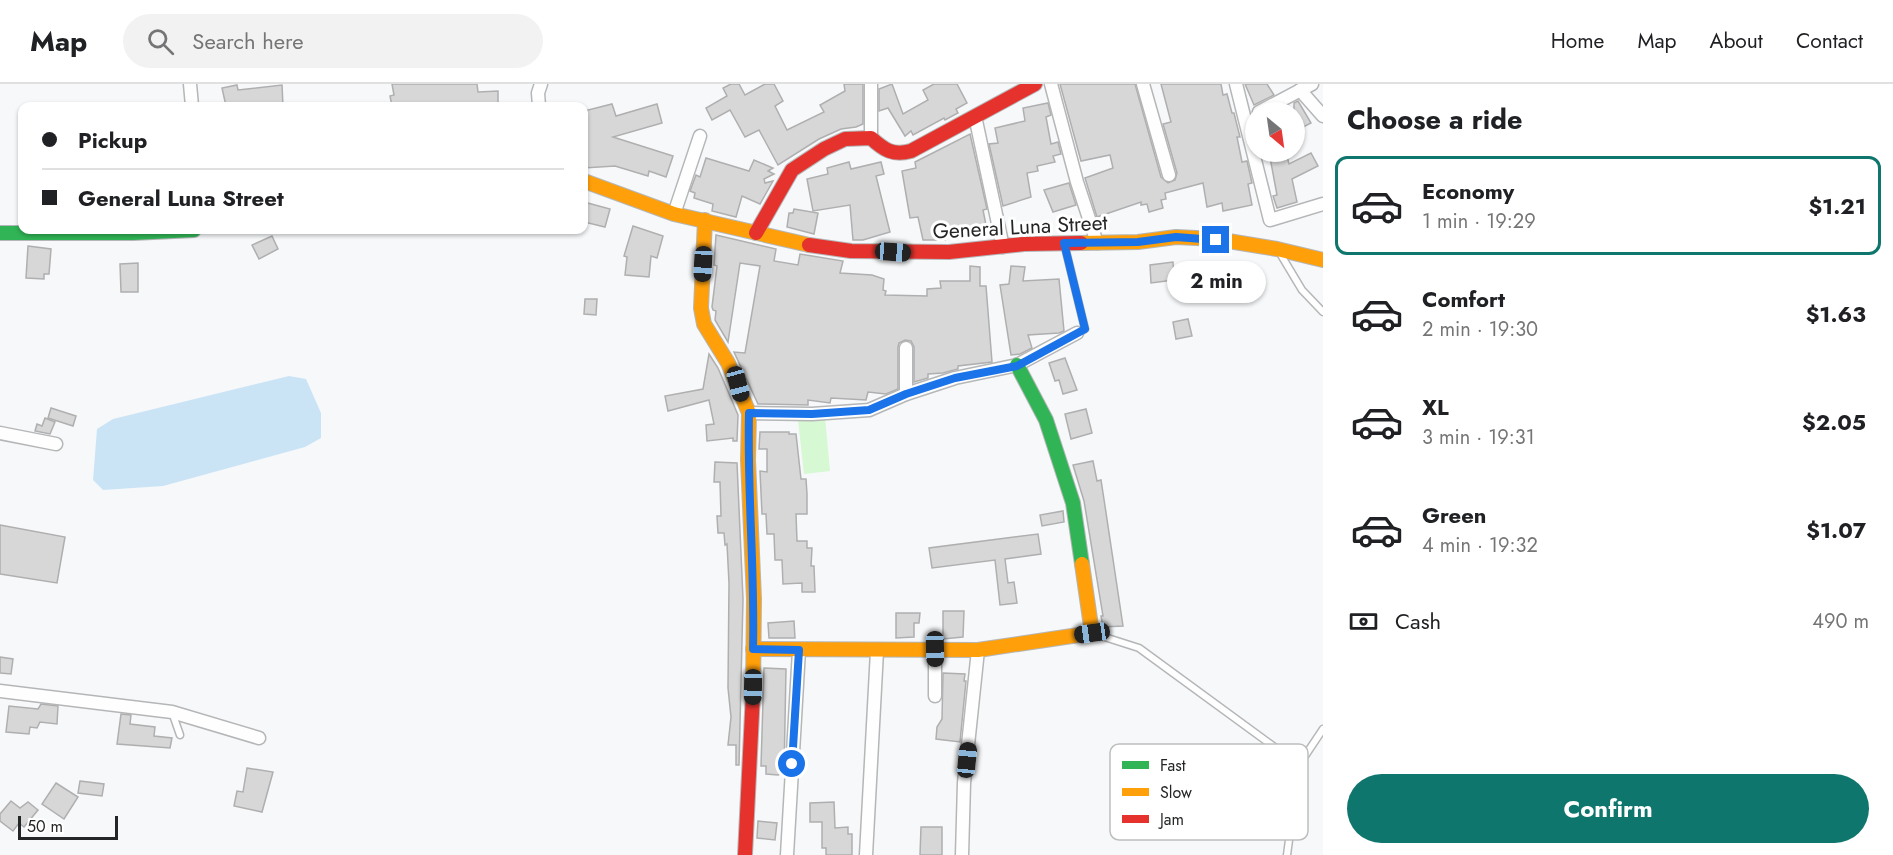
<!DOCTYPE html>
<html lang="en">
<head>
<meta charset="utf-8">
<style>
  :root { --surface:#fff; --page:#f2f2f2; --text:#202124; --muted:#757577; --line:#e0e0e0; --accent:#0f766e }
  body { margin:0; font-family:Jost,sans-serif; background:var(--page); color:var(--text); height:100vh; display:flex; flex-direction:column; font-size:22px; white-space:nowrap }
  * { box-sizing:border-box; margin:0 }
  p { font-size:20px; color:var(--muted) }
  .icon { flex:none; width:33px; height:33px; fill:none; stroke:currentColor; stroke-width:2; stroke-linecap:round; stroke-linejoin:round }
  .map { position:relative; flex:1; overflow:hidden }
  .side { display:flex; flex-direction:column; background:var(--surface); width:570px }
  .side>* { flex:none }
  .hud { position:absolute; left:18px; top:18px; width:570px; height:132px; border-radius:12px; box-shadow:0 2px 4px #0004; display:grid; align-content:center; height:132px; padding:0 24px; background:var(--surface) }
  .needle { width:39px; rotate:151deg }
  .controls { position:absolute; left:1245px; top:18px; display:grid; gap:12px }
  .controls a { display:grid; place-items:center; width:60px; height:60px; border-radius:50%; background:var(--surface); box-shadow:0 2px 4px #0004; font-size:30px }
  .scale { position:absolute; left:18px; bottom:15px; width:100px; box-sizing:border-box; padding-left:6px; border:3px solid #242526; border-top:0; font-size:16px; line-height:21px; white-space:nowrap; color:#242526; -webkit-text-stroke:4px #fff; paint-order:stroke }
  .end { position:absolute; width:27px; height:27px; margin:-14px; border:8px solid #1a73e8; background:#fff; box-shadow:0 0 0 3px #fff }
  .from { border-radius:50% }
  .bubble { position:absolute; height:42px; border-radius:21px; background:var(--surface); box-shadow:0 2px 4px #0004; font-size:20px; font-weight:700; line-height:42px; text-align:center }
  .car { position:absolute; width:18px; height:36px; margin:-18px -9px; border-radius:8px; box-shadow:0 0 4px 2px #0007; background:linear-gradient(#222 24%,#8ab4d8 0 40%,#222 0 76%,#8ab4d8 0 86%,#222 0) }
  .hud b { display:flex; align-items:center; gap:21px; height:57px; font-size:22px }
  .hud b+b { border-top:2px solid var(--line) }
  .hud i { width:15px; height:15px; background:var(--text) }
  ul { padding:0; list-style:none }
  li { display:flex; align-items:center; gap:18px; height:99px; margin:0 12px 9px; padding:0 12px; border:3px solid transparent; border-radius:12px }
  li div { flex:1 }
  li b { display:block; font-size:22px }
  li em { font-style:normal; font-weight:700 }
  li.current { border-color:var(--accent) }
  li>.icon { width:54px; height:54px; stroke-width:1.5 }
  h2 { padding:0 24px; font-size:27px; line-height:72px }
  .pay { display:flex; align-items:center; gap:15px; height:66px; padding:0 24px; font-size:22px }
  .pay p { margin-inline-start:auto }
  .button { display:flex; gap:12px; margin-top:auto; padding:12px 24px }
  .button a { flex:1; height:69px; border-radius:36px; background:var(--accent); color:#fff; font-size:24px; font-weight:700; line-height:69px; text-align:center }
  header { display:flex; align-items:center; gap:36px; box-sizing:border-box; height:84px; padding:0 30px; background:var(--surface); border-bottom:2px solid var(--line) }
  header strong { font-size:28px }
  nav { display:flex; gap:33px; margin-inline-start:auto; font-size:21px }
  .search { width:420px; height:54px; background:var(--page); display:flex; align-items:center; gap:15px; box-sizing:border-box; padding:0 21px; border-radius:33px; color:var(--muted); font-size:22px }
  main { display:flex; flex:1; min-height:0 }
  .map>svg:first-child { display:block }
</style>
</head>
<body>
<header>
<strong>Map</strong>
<div class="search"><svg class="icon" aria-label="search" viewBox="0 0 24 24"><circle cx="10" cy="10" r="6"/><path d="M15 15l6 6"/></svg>Search here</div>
<nav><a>Home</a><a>Map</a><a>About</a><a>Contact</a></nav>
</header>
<main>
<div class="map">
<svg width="1323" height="771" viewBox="0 0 1323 771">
  <rect width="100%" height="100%" fill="#f6f8fa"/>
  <!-- green -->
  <path fill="#d6f8d2" d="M 825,333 L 830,387 L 804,390 L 798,336 Z"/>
  <!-- water -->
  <path fill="#cbe4f5" d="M 289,292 L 306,295 L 321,329 L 321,354 L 305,363 L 163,402 L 103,406 L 93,396 L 97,345 L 113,335 Z"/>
  <!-- building -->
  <g fill="#d7d7d8" stroke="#afafb0" stroke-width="1.5">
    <path d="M 392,0 L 477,0 L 478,8 L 498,7 L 498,22 L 392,22 L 390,12 L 394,11 Z"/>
    <path d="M 731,0 L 739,0 L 745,11 L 765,0 L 774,0 L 783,17 L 775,22 L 787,46 L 824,28 L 820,21 L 845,7 L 844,0 L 863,0 L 863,40 L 856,43 L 841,45 L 819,55 L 778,81 L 759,46 L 745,53 L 730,26 L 712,36 L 706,24 L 727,12 L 723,4 Z"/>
    <path d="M 892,0 L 903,30 L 928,16 L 923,6 L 934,0 L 957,0 L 967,19 L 956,25 L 958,29 L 945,36 L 944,34 L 913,51 L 911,47 L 905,52 L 888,24 L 879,27 L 879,5 Z"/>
    <path d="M 1060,0 L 1135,0 L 1161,93 L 1168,99 L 1175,96 L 1177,89 L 1163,40 L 1171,38 L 1161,0 L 1221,0 L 1223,11 L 1227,10 L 1232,29 L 1234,29 L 1240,53 L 1237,53 L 1242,78 L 1247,77 L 1252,99 L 1248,100 L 1252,121 L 1223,127 L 1222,119 L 1207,123 L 1203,99 L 1165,109 L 1166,115 L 1161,116 L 1163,124 L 1149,128 L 1147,120 L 1141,121 L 1141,118 L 1097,133 L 1085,94 L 1113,84 L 1110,71 L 1081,77 Z"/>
    <path d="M 1245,0 L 1267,0 L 1274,11 L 1254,21 Z"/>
    <path d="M 237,1 L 238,6 L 282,1 L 283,22 L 226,22 L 222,4 Z"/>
    <path d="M 1298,17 L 1311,39 L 1294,48 L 1294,19 Z"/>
    <path d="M 1048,19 L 1051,31 L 1046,33 L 1051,60 L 1058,58 L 1061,70 L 1053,72 L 1055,78 L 1037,82 L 1038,87 L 1027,89 L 1031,113 L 1003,122 L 989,60 L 998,59 L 995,44 L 1025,37 L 1023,24 Z"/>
    <path d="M 612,20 L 616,32 L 657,20 L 662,39 L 613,53 L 673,72 L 666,93 L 649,87 L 648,92 L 615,82 L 584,84 L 584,27 Z"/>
    <path d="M 970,50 L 987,125 L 983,126 L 987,146 L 970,150 L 969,147 L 944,152 L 945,156 L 923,156 L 918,133 L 910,134 L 902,87 L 916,84 L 915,78 Z"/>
    <path d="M 1269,68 L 1286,68 L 1289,80 L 1311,69 L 1318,82 L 1292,95 L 1297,118 L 1277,124 L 1273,112 L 1277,111 Z"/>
    <path d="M 706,74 L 749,87 L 754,76 L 773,84 L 768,87 L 774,90 L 764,95 L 765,99 L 773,97 L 760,120 L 742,112 L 736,133 L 712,127 L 713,120 L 694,114 L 695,109 L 690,107 L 696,91 L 700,93 Z"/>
    <path d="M 849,78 L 851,85 L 881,78 L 884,90 L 876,92 L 890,148 L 863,156 L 853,156 L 850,121 L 813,127 L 807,95 L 828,90 L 827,84 Z"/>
    <path d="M 1069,99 L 1076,121 L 1053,128 L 1044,106 Z"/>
    <path d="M 584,118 L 610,125 L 605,143 L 584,138 Z"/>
    <path d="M 794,125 L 818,129 L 814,150 L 787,143 L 789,129 L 793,129 Z"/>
    <path d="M 633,142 L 663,152 L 657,174 L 651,172 L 649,193 L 625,191 L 627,173 L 624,172 Z"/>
    <path d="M 716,151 L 776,165 L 774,177 L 798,181 L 800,170 L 843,177 L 840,189 L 872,191 L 884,195 L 883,206 L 886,207 L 885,211 L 927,212 L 927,205 L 941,204 L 940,197 L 970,197 L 970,182 L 980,183 L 980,202 L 986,202 L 992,278 L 958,282 L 958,285 L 943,289 L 928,290 L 928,294 L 914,298 L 914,263 L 911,257 L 905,256 L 899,259 L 898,263 L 898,305 L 886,310 L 868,308 L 866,316 L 831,314 L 830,319 L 808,316 L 808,321 L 758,320 L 734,268 L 745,269 L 760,182 L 740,179 L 728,258 L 715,236 L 716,227 L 713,226 L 712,223 L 717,182 L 714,181 Z"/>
    <path d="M 272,152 L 278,165 L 259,175 L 252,161 Z"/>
    <path d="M 28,162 L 51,165 L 49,190 L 44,190 L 44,195 L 26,194 Z"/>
    <path d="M 1173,178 L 1174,196 L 1151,199 L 1150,181 Z"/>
    <path d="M 138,179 L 138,208 L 121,208 L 120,180 Z"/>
    <path d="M 1011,182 L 1025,183 L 1023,197 L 1059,195 L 1064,247 L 1059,249 L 1028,251 L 1032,264 L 1020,270 L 1011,271 L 1000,201 L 1009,200 Z"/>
    <path d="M 585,215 L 597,215 L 596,231 L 584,230 Z"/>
    <path d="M 1188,235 L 1192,252 L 1176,255 L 1173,238 Z"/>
    <path d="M 709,270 L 718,284 L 738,331 L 737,357 L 733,357 L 733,354 L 707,357 L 706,341 L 714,340 L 709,316 L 668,327 L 665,312 L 703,305 Z"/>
    <path d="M 1065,274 L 1077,306 L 1063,310 L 1059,296 L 1055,297 L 1049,279 Z"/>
    <path d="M 51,324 L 76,332 L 73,342 L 48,334 Z"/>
    <path d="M 1086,325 L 1092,349 L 1071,355 L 1065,330 Z"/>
    <path d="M 45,334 L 55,338 L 50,350 L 35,347 L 37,340 L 42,342 Z"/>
    <path d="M 760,348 L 789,348 L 789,350 L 796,350 L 801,395 L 806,395 L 807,410 L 807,430 L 796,430 L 797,457 L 807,457 L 807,464 L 812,464 L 811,482 L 814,482 L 815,508 L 802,508 L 802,499 L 783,500 L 782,476 L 775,476 L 774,450 L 767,450 L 766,430 L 762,430 L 760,387 L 767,388 L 767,365 L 759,365 Z"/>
    <path d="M 1093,377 L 1097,397 L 1101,396 L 1105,422 L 1123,542 L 1103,543 L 1101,532 L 1103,532 L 1084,417 L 1073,381 Z"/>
    <path d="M 715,378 L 737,379 L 743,515 L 739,681 L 736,681 L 736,661 L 728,661 L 731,633 L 728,604 L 729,499 L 727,460 L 725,461 L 724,449 L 718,449 L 717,432 L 721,432 L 720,398 L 714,398 Z"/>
    <path d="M 1063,427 L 1064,438 L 1042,442 L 1040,431 Z"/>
    <path d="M 0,441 L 65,453 L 57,499 L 0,490 Z"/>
    <path d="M 1038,450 L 1041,470 L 1005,475 L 1008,499 L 1014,498 L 1017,519 L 1000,521 L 995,476 L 932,484 L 929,464 Z"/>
    <path d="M 943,527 L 964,527 L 963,553 L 943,555 Z"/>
    <path d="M 896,529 L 920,529 L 919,539 L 914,539 L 914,553 L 896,554 Z"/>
    <path d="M 794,537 L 795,554 L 769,554 L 768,539 Z"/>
    <path d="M 0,573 L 13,575 L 11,590 L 0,589 Z"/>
    <path d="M 764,584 L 786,585 L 784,689 L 778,691 L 766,690 L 766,682 L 761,682 Z"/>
    <path d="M 943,589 L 965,590 L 964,597 L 966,597 L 960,658 L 936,655 L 937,643 L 942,635 Z"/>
    <path d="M 41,620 L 58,622 L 57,640 L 40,638 L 37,644 L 30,643 L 29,650 L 6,648 L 9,622 L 38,625 Z"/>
    <path d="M 121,630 L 131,631 L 130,640 L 155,643 L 154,652 L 172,654 L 170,664 L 117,660 Z"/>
    <path d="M 247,684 L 273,688 L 262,728 L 234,722 L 237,707 L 243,708 Z"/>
    <path d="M 80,697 L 104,700 L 102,712 L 78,709 Z"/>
    <path d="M 56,699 L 78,713 L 64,735 L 42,720 Z"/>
    <path d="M 11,717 L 20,724 L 28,718 L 38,726 L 24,743 L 19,739 L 13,747 L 0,737 L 0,730 Z"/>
    <path d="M 834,718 L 835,744 L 848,743 L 848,750 L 852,750 L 852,771 L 826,771 L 826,764 L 822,764 L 822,738 L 810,738 L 810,719 Z"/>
    <path d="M 758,737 L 777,739 L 775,756 L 757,754 Z"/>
    <path d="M 921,743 L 942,743 L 942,771 L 920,771 Z"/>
  </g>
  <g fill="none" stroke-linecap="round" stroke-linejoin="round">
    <!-- lane casing -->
    <g stroke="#b5b6b7" stroke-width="9">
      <g id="lane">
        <path d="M 1065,163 L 1085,245 L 1077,249"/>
        <path d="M 1281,171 L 1302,206 L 1323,228"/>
        <path d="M 1092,549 L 1139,564 L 1299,681 L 1287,771"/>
        <path d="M 172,628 L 180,651"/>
        <path d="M 1299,681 L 1323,645"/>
      </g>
    </g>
    <!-- street casing -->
    <g stroke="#b5b6b7" stroke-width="15">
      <g id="street">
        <path d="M 190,0 L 192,22"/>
        <path d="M 1051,0 L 1077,98 L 1097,159"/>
        <path d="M 1143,0 L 1169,91"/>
        <path d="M 1236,0 L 1270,136 L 1323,120"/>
        <path d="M 1300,6 L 1323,32"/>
        <path d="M 539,22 L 538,9 L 541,0"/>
        <path d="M 1259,28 L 1312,0"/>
        <path d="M 975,32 L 1003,163"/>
        <path d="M 871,54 L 871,0"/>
        <path d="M 674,130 L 700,52"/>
        <path d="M 906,310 L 906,264"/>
        <path d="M 749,329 L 812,330 L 869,326 L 906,310 L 955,294 L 1017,281 L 1077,249"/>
        <path d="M 0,349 L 56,360"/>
        <path d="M 935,565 L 935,612"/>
        <path d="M 0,607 L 172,628 L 259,654"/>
        <path d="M 787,771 L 799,566"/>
        <path d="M 866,771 L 877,567"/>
        <path d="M 962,771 L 964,699 L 978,566"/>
      </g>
    </g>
    <!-- fast casing -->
    <g stroke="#b5b6b7" stroke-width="16">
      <g id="fast">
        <path d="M 0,149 L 133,149 L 194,146"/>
        <path d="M 1017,281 L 1046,336 L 1073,419 L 1082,480"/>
      </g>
    </g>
    <!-- slow casing -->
    <g stroke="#b5b6b7" stroke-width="16">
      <g id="slow">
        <path d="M 584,97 L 674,130 L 809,161"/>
        <path d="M 705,136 L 701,224 L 704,240 L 728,279 L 749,329 L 748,376 L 754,515 L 753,609"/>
        <path d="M 1081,159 L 1138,158 L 1176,153 L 1216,155 L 1277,165 L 1323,176"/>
        <path d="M 753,565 L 978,566 L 1092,549 L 1082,480"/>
      </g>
    </g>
    <!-- jam casing -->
    <g stroke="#b5b6b7" stroke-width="16">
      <g id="jam">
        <path d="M 756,149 L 792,86 L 824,65 L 845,55 L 871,54 C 884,66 893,72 911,67 L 1035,0"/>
        <path d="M 809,161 L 851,167 L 949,168 L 1024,160 L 1081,159"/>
        <path d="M 745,771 L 753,609"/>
      </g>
    </g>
    <!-- lane -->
    <use href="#lane" stroke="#fefefe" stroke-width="6"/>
    <!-- street -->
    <use href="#street" stroke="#fefefe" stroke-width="12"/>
    <!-- fast -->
    <use href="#fast" stroke="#30b455" stroke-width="14"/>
    <!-- slow -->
    <use href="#slow" stroke="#ff9f0a" stroke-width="14"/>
    <!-- jam -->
    <use href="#jam" stroke="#e5322d" stroke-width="14"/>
  </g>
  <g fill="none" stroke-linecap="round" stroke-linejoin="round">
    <!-- route -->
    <path stroke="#1a73e8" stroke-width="8" d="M 792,680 L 799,566 L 753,565 C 755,486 747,408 749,329 L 812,330 L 869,326 L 906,310 L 955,294 L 1017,282 L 1085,245 L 1064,159 L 1138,158 L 1176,153 L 1216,156"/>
  </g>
  <g text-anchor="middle" stroke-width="6" stroke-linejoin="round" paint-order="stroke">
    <!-- street labels -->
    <g font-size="21" fill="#242526" stroke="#fff">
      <text transform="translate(1020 143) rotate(-3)" y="7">General Luna Street</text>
    </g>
  </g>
  <!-- legend -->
  <rect x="1110" y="660" width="198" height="96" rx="9" fill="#fff" stroke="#bdbebe" stroke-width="1.5"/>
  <rect x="1122" y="677" width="27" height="8" fill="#30b455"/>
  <rect x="1122" y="704" width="27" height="8" fill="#ff9f0a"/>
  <rect x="1122" y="731" width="27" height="8" fill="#e5322d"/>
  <g font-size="16" fill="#242526">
    <text x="1160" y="687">Fast</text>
    <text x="1160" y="714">Slow</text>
    <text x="1160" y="741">Jam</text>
  </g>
</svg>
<div class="controls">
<a><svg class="needle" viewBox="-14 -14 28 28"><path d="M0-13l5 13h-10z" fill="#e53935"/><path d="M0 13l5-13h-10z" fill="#757577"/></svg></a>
</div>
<div class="scale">50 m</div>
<i class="end from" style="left:792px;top:680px"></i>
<i class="end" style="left:1216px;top:156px"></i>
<div class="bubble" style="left:1167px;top:177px;width:99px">2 min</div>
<i class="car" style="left:893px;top:168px;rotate:94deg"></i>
<i class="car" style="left:703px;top:180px;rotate:183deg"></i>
<i class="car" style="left:738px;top:300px;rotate:165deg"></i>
<i class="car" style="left:1092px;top:549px;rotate:262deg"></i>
<i class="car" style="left:935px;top:565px;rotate:179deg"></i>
<i class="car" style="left:753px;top:603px;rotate:181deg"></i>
<i class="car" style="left:967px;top:676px;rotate:6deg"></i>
<div class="hud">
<b><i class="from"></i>Pickup</b>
<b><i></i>General Luna Street</b>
</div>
</div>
<section class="side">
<h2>Choose a ride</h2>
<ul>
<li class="current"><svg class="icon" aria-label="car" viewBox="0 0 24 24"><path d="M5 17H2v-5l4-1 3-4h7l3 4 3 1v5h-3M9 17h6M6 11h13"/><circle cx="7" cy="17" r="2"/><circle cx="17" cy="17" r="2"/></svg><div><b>Economy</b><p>1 min · 19:29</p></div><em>$1.21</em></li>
<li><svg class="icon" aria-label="car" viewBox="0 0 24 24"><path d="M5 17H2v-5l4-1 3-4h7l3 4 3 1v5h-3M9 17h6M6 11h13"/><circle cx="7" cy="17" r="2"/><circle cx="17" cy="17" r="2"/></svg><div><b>Comfort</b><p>2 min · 19:30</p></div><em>$1.63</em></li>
<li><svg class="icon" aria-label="car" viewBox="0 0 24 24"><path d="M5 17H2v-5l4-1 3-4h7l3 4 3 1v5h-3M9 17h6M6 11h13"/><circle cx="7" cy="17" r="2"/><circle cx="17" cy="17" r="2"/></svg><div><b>XL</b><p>3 min · 19:31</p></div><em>$2.05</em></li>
<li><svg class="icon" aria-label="car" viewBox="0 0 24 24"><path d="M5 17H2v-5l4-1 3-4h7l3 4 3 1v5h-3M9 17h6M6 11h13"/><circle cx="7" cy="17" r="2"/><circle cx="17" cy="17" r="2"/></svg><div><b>Green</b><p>4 min · 19:32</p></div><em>$1.07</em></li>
</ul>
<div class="pay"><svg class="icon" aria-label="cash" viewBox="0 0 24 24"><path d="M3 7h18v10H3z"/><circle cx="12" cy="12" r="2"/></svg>Cash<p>490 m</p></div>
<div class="button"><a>Confirm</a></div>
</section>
</main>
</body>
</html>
